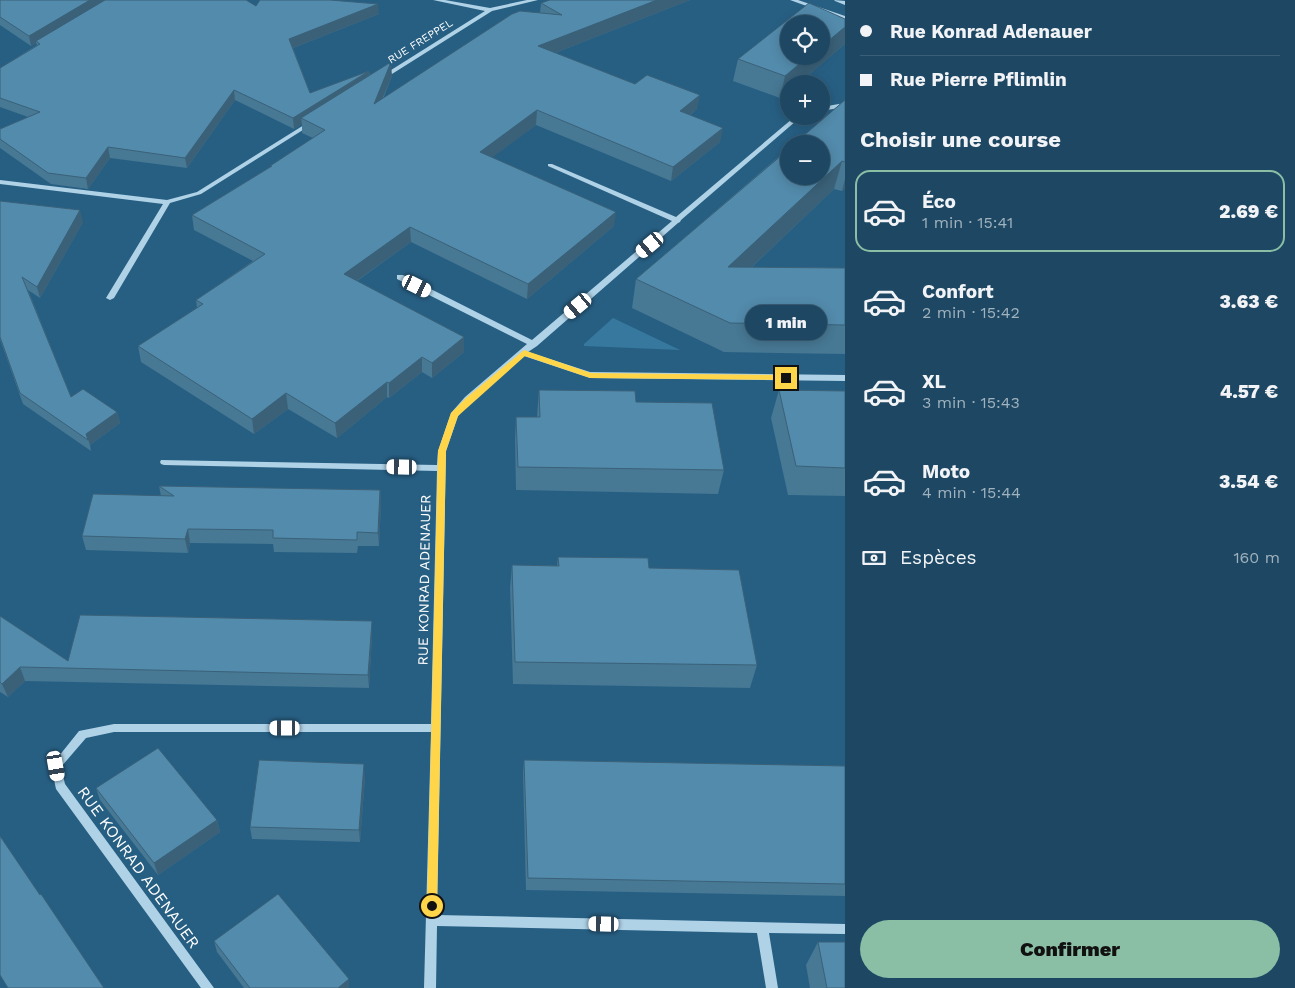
<!DOCTYPE html>
<html lang="fr">
<head>
<meta charset="utf-8">
<style>
  :root { --surface:#1d4762; --page:#254e68; --text:#f1f3f6; --muted:#a0b2be; --line:#3b5f77; --accent:#8abfa5 }
  body { margin:0; font-family:"Work Sans",sans-serif; background:var(--page); color:var(--text); height:100vh; display:flex; flex-direction:column; font-size:19px; white-space:nowrap }
  * { box-sizing:border-box; margin:0 }
  p { font-size:16px; color:var(--muted) }
  .icon { flex:none; width:28px; height:28px; fill:none; stroke:currentColor; stroke-width:2; stroke-linecap:round; stroke-linejoin:round }
  .map { position:relative; flex:1; overflow:hidden }
  .drawer { display:flex; flex-direction:column; background:var(--surface); width:450px }
  .drawer>* { flex:none }
  .hud { display:grid; align-content:center; height:110px; padding:0 15px; background:var(--surface) }
  .fabs { position:absolute; left:780px; top:15px; display:grid; gap:10px }
  .fabs a { display:grid; place-items:center; width:50px; height:50px; border-radius:50%; background:var(--surface); box-shadow:0 2px 12px #0003,0 0 0 1px var(--line); font-size:25px }
  .end { position:absolute; width:22px; height:22px; margin:-11px; border:6px solid #ffd54a; background:#111; box-shadow:0 0 0 2px #111 }
  .from { border-radius:50% }
  .bubble { position:absolute; height:35px; border-radius:18px; background:var(--surface); box-shadow:0 2px 12px #0003,0 0 0 1px var(--line); font-size:16px; font-weight:800; line-height:35px; text-align:center }
  .car { position:absolute; width:15px; height:30px; margin:-15px -8px; border-radius:6px; box-shadow:0 0 4px 1px #0007; background:linear-gradient(#fff 24%,#345 0 40%,#fff 0 76%,#345 0 86%,#fff 0) }
  .hud b { display:flex; align-items:center; gap:18px; height:48px; font-size:19px }
  .hud b+b { border-top:1px solid var(--line) }
  .hud i { width:12px; height:12px; background:var(--text) }
  ul { padding:0; list-style:none }
  li { display:flex; align-items:center; gap:15px; height:82px; margin:0 10px 8px; padding:0 5px; border:2px solid transparent; border-radius:15px }
  li div { flex:1 }
  li b { display:block; font-size:19px }
  li em { font-style:normal; font-weight:800 }
  li.selected { border-color:var(--accent) }
  li>.icon { width:45px; height:45px; stroke-width:1.5 }
  h2 { padding:0 15px; font-size:22px; line-height:60px }
  .pay { display:flex; align-items:center; gap:12px; height:55px; padding:0 15px; font-size:19px }
  .pay p { margin-inline-start:auto }
  .primary-button { display:flex; gap:10px; margin-top:auto; padding:10px 15px }
  .primary-button a { flex:1; height:58px; border-radius:30px; background:var(--accent); color:#111; font-size:20px; font-weight:800; line-height:58px; text-align:center }
  main { display:flex; flex:1; min-height:0 }
  .map>svg:first-child { display:block }
</style>
</head>
<body>
<main>
<div class="map">
<svg width="845" height="988" viewBox="0 0 845 988">
  <rect width="100%" height="100%" fill="#275f83"/>
  <!-- green -->
  <path fill="#37789e" d="M 613,318 L 680,350 L 584,346 L 584,344 Z"/>
  <g fill="none" stroke-linecap="round" stroke-linejoin="round">
    <!-- minor -->
    <g fill="#afd2e7" fill-rule="evenodd">
      <path d="M 433,0 L 445,0 L 490,8 L 527,0 L 538,0 L 492,11 L 384,79 L 380,79 L 380,77 L 485,11 Z"/>
      <path d="M 790,0 L 798,0 L 845,16 L 845,20 Z"/>
      <path d="M 834,0 L 845,1 L 845,5 L 835,1 Z"/>
      <path d="M 845,103 L 845,107 L 821,111 L 821,107 Z"/>
      <path d="M 797,116 L 805,116 L 796,121 L 681,220 L 680,222 L 678,223 L 537,346 L 528,352 L 590,372 L 845,375 L 845,381 L 590,378 L 524,356 L 471,401 L 458,416 L 446,451 L 437,915 L 845,924 L 845,934 L 769,933 L 778,988 L 766,988 L 757,933 L 437,926 L 436,988 L 424,988 L 431,732 L 114,732 L 86,738 L 61,767 L 65,784 L 214,988 L 201,988 L 56,789 L 51,766 L 79,731 L 114,724 L 431,724 L 437,471 L 164,465 L 161,464 L 160,462 L 161,460 L 437,465 L 438,451 L 451,413 L 465,397 L 527,344 L 397,279 L 397,275 L 403,275 L 532,340 L 672,221 L 548,166 L 548,164 L 552,164 L 676,217 L 792,119 Z"/>
      <path d="M 312,120 L 314,121 L 314,123 L 201,194 L 170,203 L 114,298 L 110,300 L 106,298 L 163,204 L 0,184 L 0,180 L 167,200 L 197,192 Z"/>
    </g>
  </g>
  <!-- wall -->
  <g fill="#477894">
    <path d="M 0,0 L 256,6 L 379,14 L 293,48 L 310,93 L 369,71 L 370,76 L 392,76 L 383,99 L 540,13 L 541,3 L 690,0 L 555,53 L 697,109 L 690,115 L 720,142 L 671,181 L 536,125 L 492,157 L 614,226 L 527,299 L 411,242 L 357,281 L 464,337 L 464,352 L 432,378 L 422,372 L 389,398 L 387,397 L 337,438 L 288,409 L 254,434 L 141,362 L 138,346 L 197,308 L 196,300 L 253,261 L 194,230 L 192,215 L 270,167 L 270,166 L 313,138 L 302,133 L 302,124 L 294,129 L 235,100 L 187,168 L 110,158 L 88,189 L 51,184 L 0,148 L 0,129 L 28,117 L 0,107 L 0,68 L 37,45 L 36,43 L 31,46 L 0,25 Z"/>
    <path d="M 845,44 L 798,84 L 789,84 L 789,91 L 780,98 L 733,81 L 738,59 Z"/>
    <path d="M 845,100 L 845,188 L 842,191 L 834,189 L 752,267 L 845,268 L 845,354 L 724,352 L 632,308 L 636,279 Z"/>
    <path d="M 0,201 L 83,222 L 40,298 L 28,290 L 71,397 L 117,412 L 120,423 L 90,445 L 91,451 L 23,404 L 0,339 Z"/>
    <path d="M 539,390 L 636,402 L 724,470 L 718,494 L 516,490 L 515,440 L 516,417 L 537,417 Z"/>
    <path d="M 779,390 L 845,391 L 845,496 L 788,495 L 771,418 Z"/>
    <path d="M 159,486 L 380,490 L 381,504 L 379,546 L 358,546 L 357,553 L 274,552 L 273,544 L 190,543 L 188,553 L 86,550 L 82,536 L 161,496 Z"/>
    <path d="M 558,557 L 649,568 L 757,665 L 750,688 L 513,684 L 510,588 L 512,565 L 557,566 Z"/>
    <path d="M 0,616 L 68,661 L 372,635 L 369,688 L 25,681 L 8,697 L 0,692 Z"/>
    <path d="M 524,760 L 845,766 L 845,896 L 526,890 L 523,772 Z"/>
    <path d="M 365,777 L 360,842 L 252,839 L 250,827 Z"/>
    <path d="M 96,788 L 217,820 L 220,832 L 158,875 L 100,800 Z"/>
    <path d="M 214,941 L 349,979 L 349,988 L 244,988 L 217,952 Z"/>
    <path d="M 818,942 L 845,988 L 810,988 L 806,965 Z"/>
  </g>
  <!-- shaded-wall -->
  <g fill="#3a6178">
    <path d="M 90,0 L 109,0 L 36,41 L 36,43 L 31,46 L 29,36 Z"/>
    <path d="M 657,0 L 690,0 L 537,60 L 538,46 Z"/>
    <path d="M 378,4 L 379,14 L 290,49 L 289,39 Z"/>
    <path d="M 845,27 L 845,44 L 798,84 L 789,84 L 789,91 L 780,98 L 785,76 L 809,56 L 821,56 L 821,47 Z"/>
    <path d="M 391,62 L 392,76 L 374,118 L 374,104 Z"/>
    <path d="M 369,71 L 370,81 L 301,118 L 302,124 L 294,129 L 293,118 Z"/>
    <path d="M 234,90 L 235,100 L 187,168 L 185,158 Z"/>
    <path d="M 700,95 L 697,109 L 677,125 L 680,111 Z"/>
    <path d="M 537,110 L 536,125 L 479,167 L 480,152 Z"/>
    <path d="M 723,128 L 720,142 L 671,181 L 673,167 Z"/>
    <path d="M 108,147 L 110,158 L 88,189 L 86,178 Z"/>
    <path d="M 842,161 L 834,189 L 722,295 L 728,267 Z"/>
    <path d="M 845,179 L 845,188 L 842,191 Z"/>
    <path d="M 80,210 L 83,222 L 40,298 L 37,287 Z"/>
    <path d="M 616,212 L 614,226 L 527,299 L 528,284 Z"/>
    <path d="M 410,227 L 411,242 L 345,289 L 344,274 Z"/>
    <path d="M 464,337 L 464,352 L 432,378 L 432,363 Z"/>
    <path d="M 422,357 L 422,372 L 389,398 L 389,383 Z"/>
    <path d="M 387,382 L 387,397 L 337,438 L 335,423 Z"/>
    <path d="M 286,393 L 288,409 L 254,434 L 252,419 Z"/>
    <path d="M 117,412 L 120,423 L 90,445 L 86,434 Z"/>
    <path d="M 380,490 L 381,504 L 379,546 L 378,533 Z"/>
    <path d="M 188,529 L 190,543 L 188,553 L 185,539 Z"/>
    <path d="M 372,621 L 372,635 L 369,688 L 368,675 Z"/>
    <path d="M 20,667 L 25,681 L 8,697 L 2,684 Z"/>
    <path d="M 364,764 L 365,777 L 360,842 L 359,830 Z"/>
    <path d="M 217,820 L 220,832 L 158,875 L 154,863 Z"/>
    <path d="M 349,979 L 349,988 L 338,988 Z"/>
  </g>
  <!-- building -->
  <g fill="#538bac" stroke="#3a6178">
    <path d="M 0,0 L 90,0 L 29,36 L 0,17 Z"/>
    <path d="M 105,0 L 246,0 L 256,6 L 260,0 L 330,0 L 378,4 L 289,39 L 310,93 L 369,71 L 293,118 L 234,90 L 185,158 L 108,147 L 86,178 L 48,173 L 0,139 L 0,129 L 40,112 L 0,98 L 0,68 L 40,44 L 36,41 Z"/>
    <path d="M 550,0 L 657,0 L 538,46 L 635,84 L 647,75 L 700,95 L 680,111 L 723,128 L 673,167 L 537,110 L 480,152 L 616,212 L 528,284 L 410,227 L 344,274 L 464,337 L 432,363 L 422,357 L 389,383 L 387,382 L 335,423 L 286,393 L 252,419 L 138,346 L 203,304 L 196,300 L 265,254 L 192,215 L 272,166 L 270,166 L 325,130 L 301,118 L 391,62 L 374,104 L 512,14 L 520,11 L 562,15 L 541,3 Z"/>
    <path d="M 809,3 L 845,19 L 845,27 L 821,47 L 821,24 L 789,24 L 789,56 L 809,56 L 785,76 L 738,59 Z"/>
    <path d="M 845,100 L 845,162 L 842,161 L 728,267 L 845,268 L 845,325 L 730,323 L 636,279 L 789,149 L 789,176 L 821,176 L 821,144 L 794,144 Z"/>
    <path d="M 0,201 L 80,210 L 37,287 L 22,277 L 71,397 L 83,389 L 117,412 L 86,434 L 88,440 L 20,393 L 0,337 Z"/>
    <path d="M 539,390 L 635,391 L 636,402 L 712,403 L 724,470 L 518,467 L 516,417 L 540,417 Z"/>
    <path d="M 779,390 L 845,391 L 845,468 L 796,466 Z"/>
    <path d="M 159,486 L 380,490 L 378,533 L 357,532 L 357,540 L 273,538 L 273,530 L 188,529 L 185,539 L 82,536 L 93,494 L 174,496 Z"/>
    <path d="M 558,557 L 648,558 L 649,568 L 739,570 L 757,665 L 515,662 L 512,565 L 559,566 Z"/>
    <path d="M 80,615 L 372,621 L 368,675 L 20,667 L 2,684 L 0,682 L 0,616 L 68,661 Z"/>
    <path d="M 158,748 L 217,820 L 154,863 L 96,788 Z"/>
    <path d="M 259,760 L 364,764 L 359,830 L 250,827 Z"/>
    <path d="M 524,760 L 845,766 L 845,884 L 528,878 Z"/>
    <path d="M 0,836 L 40,895 L 41,894 L 104,988 L 8,988 L 0,975 Z"/>
    <path d="M 278,894 L 349,979 L 338,988 L 250,988 L 214,941 Z"/>
    <path d="M 818,942 L 845,942 L 845,988 L 827,988 Z"/>
  </g>
  <!-- route -->
  <path fill="#ffd54a" d="M 524,350 L 591,373 L 786,375 L 790,378 L 786,380 L 590,378 L 525,356 L 458,416 L 446,451 L 437,906 L 432,911 L 427,906 L 438,451 L 451,413 L 466,398 Z"/>
  <g text-anchor="middle" stroke-width="5" stroke-linejoin="round" paint-order="stroke">
    <!-- far-street labels -->
    <g font-size="11" fill="#fff" stroke="#275f83">
      <text transform="translate(420 41) rotate(-32)" y="4">RUE FREPPEL</text>
    </g>
    <!-- street labels -->
    <g font-size="14" fill="#fff" stroke="#275f83">
      <text transform="translate(424 580) rotate(-89)" y="5">RUE KONRAD ADENAUER</text>
    </g>
    <!-- near-street labels -->
    <g font-size="16" fill="#fff" stroke="#275f83">
      <text transform="translate(139 867) rotate(54)" y="6">RUE KONRAD ADENAUER</text>
    </g>
  </g>
</svg>
<div class="fabs">
<a><svg class="icon" aria-label="locate" viewBox="0 0 24 24"><circle cx="12" cy="12" r="6"/><path d="M12 2v4M12 18v4M2 12h4M18 12h4"/></svg></a>
<a>+</a>
<a>−</a>
</div>
<i class="end from" style="left:432px;top:906px"></i>
<i class="end" style="left:786px;top:378px"></i>
<div class="bubble" style="left:745px;top:305px;width:82px">1 min</div>
<i class="car" style="left:650px;top:245px;rotate:230deg"></i>
<i class="car" style="left:417px;top:286px;rotate:116deg"></i>
<i class="car" style="left:578px;top:306px;rotate:230deg"></i>
<i class="car" style="left:402px;top:467px;rotate:271deg"></i>
<i class="car" style="left:285px;top:728px;rotate:270deg"></i>
<i class="car" style="left:56px;top:766px;rotate:170deg"></i>
<i class="car" style="left:604px;top:924px;rotate:271deg"></i>
</div>
<section class="drawer">
<div class="hud">
<b><i class="from"></i>Rue Konrad Adenauer</b>
<b><i></i>Rue Pierre Pflimlin</b>
</div>
<h2>Choisir une course</h2>
<ul>
<li class="selected"><svg class="icon" aria-label="car" viewBox="0 0 24 24"><path d="M5 17H2v-5l4-1 3-4h7l3 4 3 1v5h-3M9 17h6M6 11h13"/><circle cx="7" cy="17" r="2"/><circle cx="17" cy="17" r="2"/></svg><div><b>Éco</b><p>1 min · 15:41</p></div><em>2.69 €</em></li>
<li><svg class="icon" aria-label="car" viewBox="0 0 24 24"><path d="M5 17H2v-5l4-1 3-4h7l3 4 3 1v5h-3M9 17h6M6 11h13"/><circle cx="7" cy="17" r="2"/><circle cx="17" cy="17" r="2"/></svg><div><b>Confort</b><p>2 min · 15:42</p></div><em>3.63 €</em></li>
<li><svg class="icon" aria-label="car" viewBox="0 0 24 24"><path d="M5 17H2v-5l4-1 3-4h7l3 4 3 1v5h-3M9 17h6M6 11h13"/><circle cx="7" cy="17" r="2"/><circle cx="17" cy="17" r="2"/></svg><div><b>XL</b><p>3 min · 15:43</p></div><em>4.57 €</em></li>
<li><svg class="icon" aria-label="car" viewBox="0 0 24 24"><path d="M5 17H2v-5l4-1 3-4h7l3 4 3 1v5h-3M9 17h6M6 11h13"/><circle cx="7" cy="17" r="2"/><circle cx="17" cy="17" r="2"/></svg><div><b>Moto</b><p>4 min · 15:44</p></div><em>3.54 €</em></li>
</ul>
<div class="pay"><svg class="icon" aria-label="cash" viewBox="0 0 24 24"><path d="M3 7h18v10H3z"/><circle cx="12" cy="12" r="2"/></svg>Espèces<p>160 m</p></div>
<div class="primary-button"><a>Confirmer</a></div>
</section>
</main>
</body>
</html>
